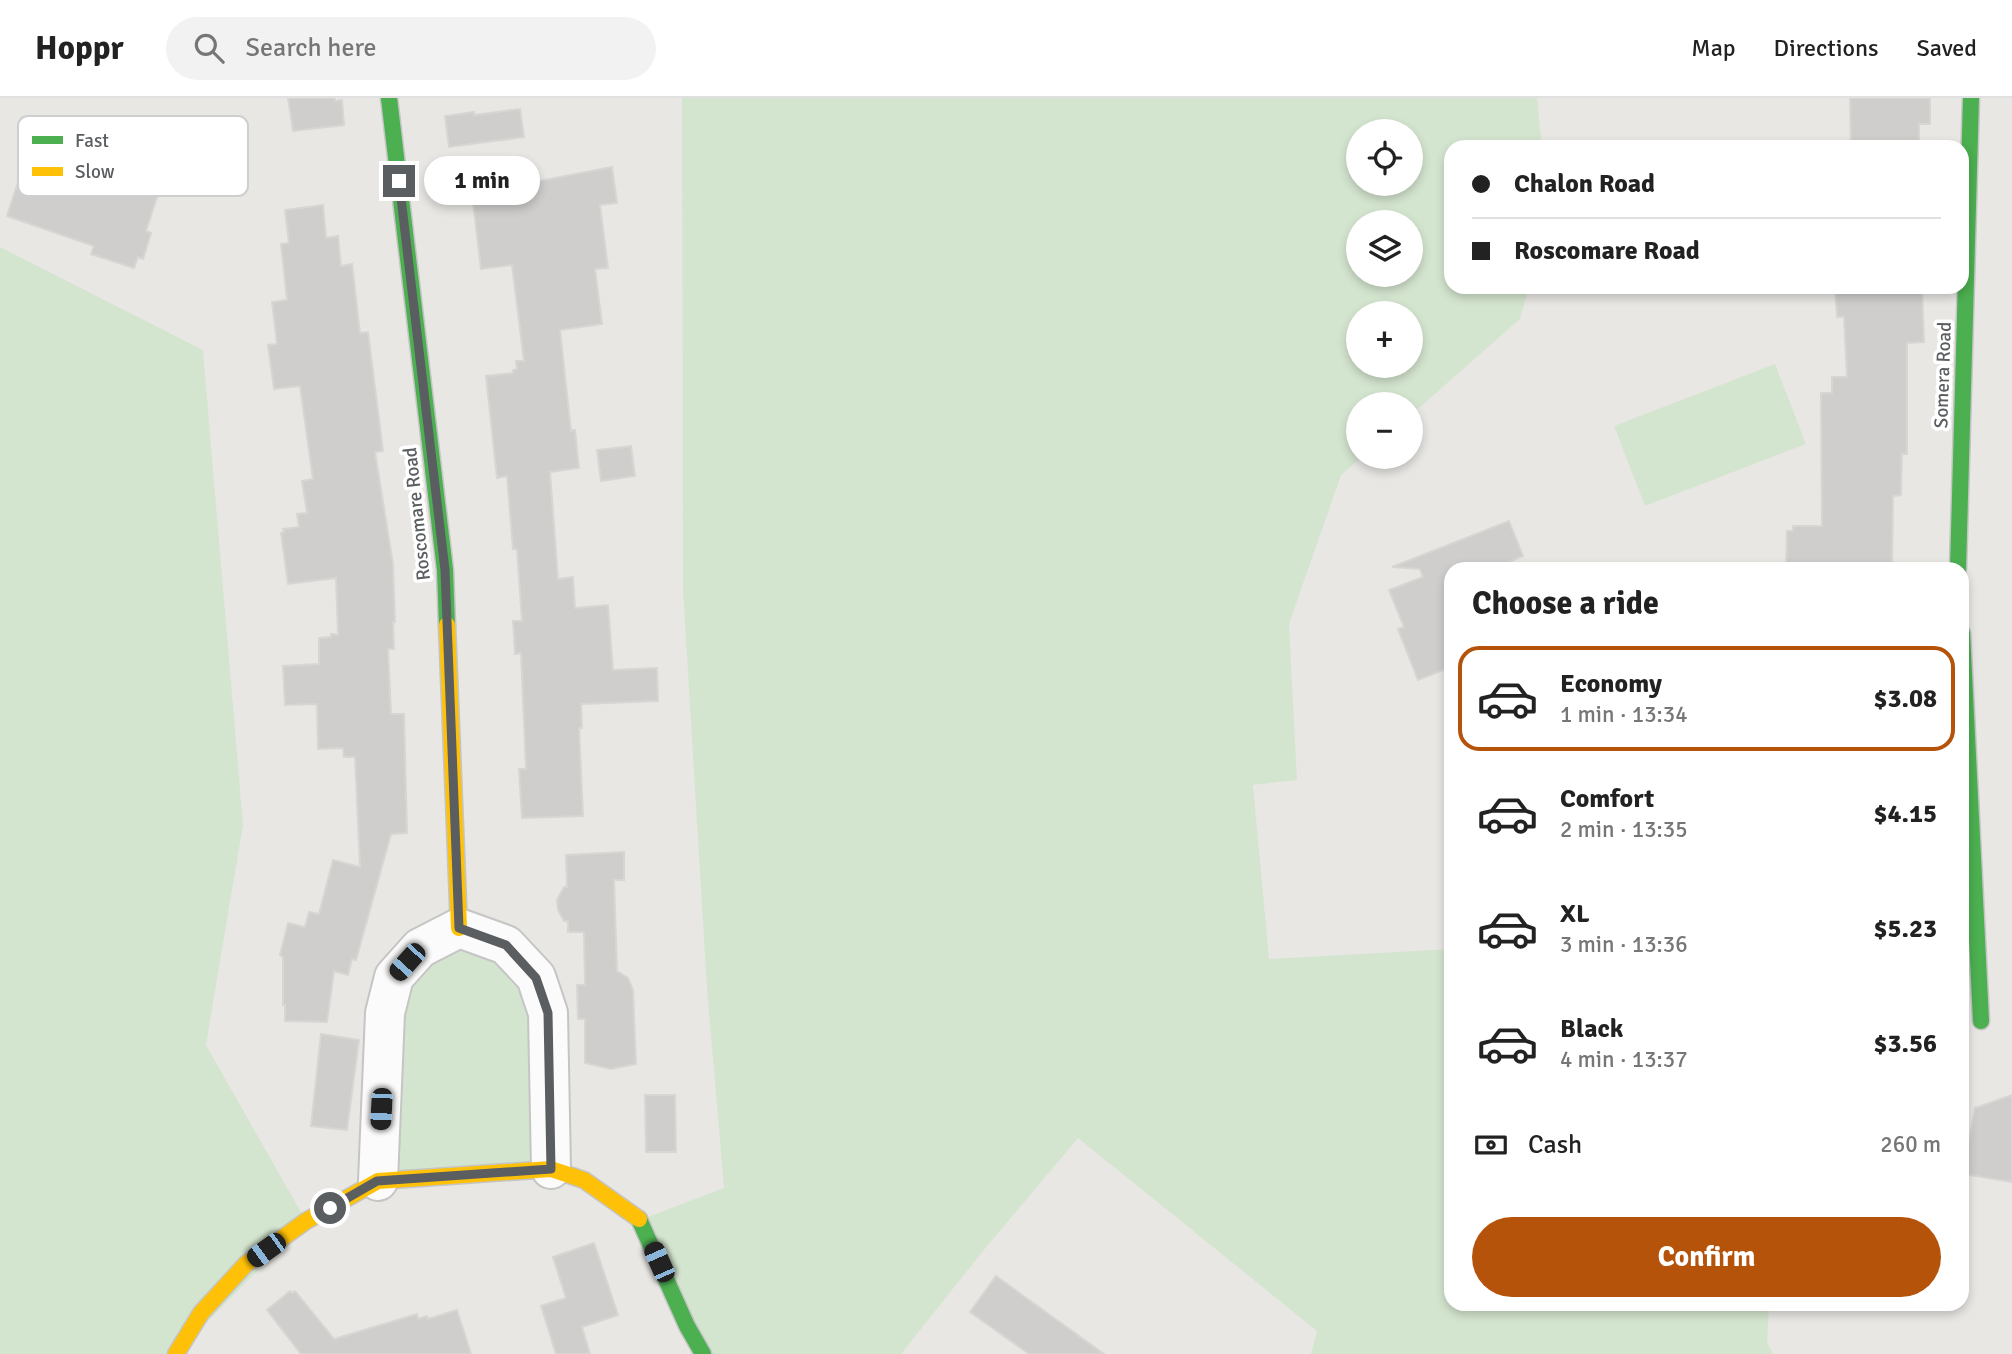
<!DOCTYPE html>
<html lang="en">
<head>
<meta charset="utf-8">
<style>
  :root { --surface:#fff; --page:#f2f2f2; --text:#222; --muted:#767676; --line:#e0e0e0; --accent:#b45309 }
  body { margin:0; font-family:Signika,sans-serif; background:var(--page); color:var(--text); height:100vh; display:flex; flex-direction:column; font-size:26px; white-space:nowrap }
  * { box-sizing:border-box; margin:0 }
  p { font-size:23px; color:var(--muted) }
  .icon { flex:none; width:38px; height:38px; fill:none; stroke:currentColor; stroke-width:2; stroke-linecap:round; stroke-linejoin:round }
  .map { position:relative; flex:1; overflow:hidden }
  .panel { position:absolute; left:1444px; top:464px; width:525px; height:749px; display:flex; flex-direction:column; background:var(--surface); border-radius:21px; box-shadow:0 4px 10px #0003 }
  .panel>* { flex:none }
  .hud { position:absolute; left:1444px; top:42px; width:525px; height:154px; border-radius:21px; box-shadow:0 4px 10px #0003; display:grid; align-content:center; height:154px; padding:0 28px; background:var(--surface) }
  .tools { position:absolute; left:1346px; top:21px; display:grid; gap:14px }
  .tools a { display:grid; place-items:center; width:77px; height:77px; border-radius:50%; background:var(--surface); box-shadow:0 4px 10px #0003; font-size:35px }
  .end { position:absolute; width:32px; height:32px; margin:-16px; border:9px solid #5a5e61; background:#fff; box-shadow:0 0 0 4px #fff }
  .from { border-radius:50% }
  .bubble { position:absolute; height:49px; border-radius:24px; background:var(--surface); box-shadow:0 4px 10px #0003; font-size:23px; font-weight:700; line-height:49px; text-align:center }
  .car { position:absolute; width:21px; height:42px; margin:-21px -10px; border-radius:9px; box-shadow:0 0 5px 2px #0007; background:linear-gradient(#222 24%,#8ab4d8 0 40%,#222 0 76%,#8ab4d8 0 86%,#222 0) }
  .hud b { display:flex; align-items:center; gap:24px; height:66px; font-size:26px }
  .hud b+b { border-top:2px solid var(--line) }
  .hud i { width:18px; height:18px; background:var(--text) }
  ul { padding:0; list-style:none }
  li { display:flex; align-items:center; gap:21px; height:105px; margin:0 14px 10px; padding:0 14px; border:4px solid transparent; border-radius:21px }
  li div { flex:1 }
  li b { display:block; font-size:26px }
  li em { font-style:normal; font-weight:700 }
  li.active { border-color:var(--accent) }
  li>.icon { width:63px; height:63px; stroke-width:1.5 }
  h2 { padding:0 28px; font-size:32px; line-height:84px }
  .pay { display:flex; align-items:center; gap:18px; height:77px; padding:0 28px; font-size:26px }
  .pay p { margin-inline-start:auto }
  .button { display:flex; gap:14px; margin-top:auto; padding:14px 28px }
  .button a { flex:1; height:80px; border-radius:42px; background:var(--accent); color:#fff; font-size:28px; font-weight:700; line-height:80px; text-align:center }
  header { display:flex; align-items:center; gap:42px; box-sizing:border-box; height:98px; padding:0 35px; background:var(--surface); border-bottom:2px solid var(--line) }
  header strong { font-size:33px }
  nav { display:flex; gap:38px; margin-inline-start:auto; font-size:24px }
  .search { width:490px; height:63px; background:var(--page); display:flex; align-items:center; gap:18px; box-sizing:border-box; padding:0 24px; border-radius:38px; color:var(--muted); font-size:26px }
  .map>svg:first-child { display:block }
</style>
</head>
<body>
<header>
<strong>Hoppr</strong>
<div class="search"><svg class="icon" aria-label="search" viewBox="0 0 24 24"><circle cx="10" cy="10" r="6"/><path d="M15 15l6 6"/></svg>Search here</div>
<nav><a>Map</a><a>Directions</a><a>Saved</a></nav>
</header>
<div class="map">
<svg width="2012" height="1256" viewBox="0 0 2012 1256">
  <rect width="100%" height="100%" fill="#e9e7e4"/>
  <!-- green -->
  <g fill="#d4e5cf" fill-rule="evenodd">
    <path d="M 682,0 L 1537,0 L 1542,49 L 1451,49 L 1451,189 L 1529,189 L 1520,221 L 1411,317 L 1410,306 L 1358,306 L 1358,359 L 1362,359 L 1341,377 L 1289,526 L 1297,682 L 1253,687 L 1269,861 L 1451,851 L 1451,1206 L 1769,1206 L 1767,1244 L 1773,1256 L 1311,1256 L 1317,1233 L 1078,1040 L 983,1153 L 901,1256 L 703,1256 L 640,1122 L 724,1090 L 707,891 L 683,492 ZM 1358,33 L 1410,33 L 1410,86 L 1358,86 ZM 1358,124 L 1410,124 L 1410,177 L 1358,177 ZM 1358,215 L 1410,215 L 1410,268 L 1358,268 Z"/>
    <path d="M 0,149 L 203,252 L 243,727 L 206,947 L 306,1123 L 176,1256 L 0,1256 Z"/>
    <path d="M 1775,266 L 1806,346 L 1645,408 L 1614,328 Z"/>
    <path d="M 459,830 L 536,879 L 551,1071 L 378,1083 L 385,915 Z"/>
  </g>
  <!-- building -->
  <g fill="#d0cecd" stroke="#d8d6d3" stroke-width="2">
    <path d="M 288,0 L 335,0 L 335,3 L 342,2 L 344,27 L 293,33 Z"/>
    <path d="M 1850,0 L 1930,0 L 1930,26 L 1919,26 L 1919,49 L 1851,49 Z"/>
    <path d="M 520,11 L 524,39 L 449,49 L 445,18 L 474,14 L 474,17 Z"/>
    <path d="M 612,69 L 617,105 L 600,107 L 608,170 L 595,171 L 602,226 L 560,232 L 571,333 L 575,332 L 579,370 L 550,374 L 558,481 L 573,479 L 575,510 L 608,507 L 613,572 L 657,570 L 658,603 L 581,606 L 582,630 L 579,630 L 583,718 L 522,720 L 519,671 L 526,671 L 521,555 L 515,556 L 513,523 L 522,523 L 517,451 L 513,451 L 507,378 L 497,380 L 486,278 L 513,275 L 513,272 L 517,271 L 516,263 L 524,263 L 512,167 L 481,171 L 472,96 Z"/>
    <path d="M 69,72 L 102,83 L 106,72 L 160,90 L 146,133 L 151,135 L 143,161 L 138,159 L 134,170 L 91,156 L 94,148 L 7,118 L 20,78 L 63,92 Z"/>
    <path d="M 323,107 L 326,140 L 338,138 L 341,168 L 352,166 L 360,235 L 368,234 L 383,353 L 375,354 L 393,466 L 395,524 L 393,524 L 394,551 L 388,551 L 391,616 L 404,616 L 407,735 L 391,736 L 356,862 L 352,861 L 348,877 L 334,873 L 327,924 L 285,923 L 285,907 L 283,907 L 283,859 L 280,857 L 288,825 L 305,829 L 309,814 L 319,816 L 333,762 L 360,769 L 355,659 L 344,659 L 343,650 L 318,651 L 317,606 L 285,607 L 283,568 L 319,566 L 319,540 L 331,539 L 331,536 L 338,537 L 336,480 L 288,486 L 281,435 L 284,434 L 283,431 L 299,429 L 297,416 L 307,415 L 302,383 L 313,381 L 300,288 L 274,291 L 268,247 L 277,246 L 272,204 L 287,202 L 281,146 L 289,145 L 285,112 Z"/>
    <path d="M 1835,189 L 1922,189 L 1924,244 L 1907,245 L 1907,356 L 1902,356 L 1901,397 L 1893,398 L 1892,471 L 1786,471 L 1787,433 L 1793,433 L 1793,428 L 1822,428 L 1821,295 L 1832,295 L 1832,279 L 1847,279 L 1844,219 L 1837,219 Z"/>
    <path d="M 631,348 L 635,378 L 601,383 L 597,352 Z"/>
    <path d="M 1509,423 L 1523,458 L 1492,471 L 1451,471 L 1451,569 L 1418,582 L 1398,531 L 1404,529 L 1389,492 L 1423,479 L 1420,471 L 1392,469 Z"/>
    <path d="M 624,754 L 624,782 L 614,782 L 617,873 L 628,880 L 633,892 L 636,966 L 611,971 L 585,965 L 585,921 L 578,921 L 577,887 L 585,887 L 584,834 L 568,834 L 568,823 L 564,823 L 558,812 L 557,802 L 564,789 L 567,789 L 566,757 Z"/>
    <path d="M 321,936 L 359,942 L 347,1032 L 311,1028 Z"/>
    <path d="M 645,997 L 675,997 L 676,1054 L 646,1054 Z"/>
    <path d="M 2012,997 L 2012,1084 L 1963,1076 L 1975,1010 Z"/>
    <path d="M 594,1145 L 618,1217 L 582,1229 L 590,1256 L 556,1256 L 541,1208 L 566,1200 L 553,1159 Z"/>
    <path d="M 996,1178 L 1104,1256 L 1029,1256 L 970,1214 Z"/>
    <path d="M 290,1193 L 292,1195 L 295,1193 L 334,1241 L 417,1216 L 418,1221 L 427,1218 L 428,1221 L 457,1212 L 471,1256 L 301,1256 L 267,1212 Z"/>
  </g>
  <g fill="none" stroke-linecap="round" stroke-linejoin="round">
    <!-- street casing -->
    <g stroke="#c5c5c5" stroke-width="42">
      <path id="street" d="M 378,1083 L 385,915 L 394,879 L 420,850 L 459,830 L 506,847 L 536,879 L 548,915 L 551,1071"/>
    </g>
    <!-- fast casing -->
    <g stroke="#c4c5c5" stroke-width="19">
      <g id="fast">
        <path d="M 389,0 L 445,472 L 447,527"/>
        <path d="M 1958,471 L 1971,0"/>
        <path d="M 1962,535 L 1981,923"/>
        <path d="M 639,1121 L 687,1228 L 703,1256"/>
      </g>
    </g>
    <!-- slow casing -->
    <g stroke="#c4c5c5" stroke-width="19">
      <g id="slow">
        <path d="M 447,527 L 459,830"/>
        <path d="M 176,1256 L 201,1215 L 246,1166 L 306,1123 L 378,1083 L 551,1071 L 584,1082 L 639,1121"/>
      </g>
    </g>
    <!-- street -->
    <use href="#street" stroke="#fcfbfb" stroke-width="38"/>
    <!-- fast -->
    <use href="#fast" stroke="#4caf50" stroke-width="16"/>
    <!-- slow -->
    <use href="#slow" stroke="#ffc107" stroke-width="16"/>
  </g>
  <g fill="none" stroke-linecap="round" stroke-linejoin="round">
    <!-- route -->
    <path stroke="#5a5e61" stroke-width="9" d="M 330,1110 L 377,1083 L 551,1071 L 548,915 L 536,880 L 506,847 L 459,830 L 445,472 L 399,83"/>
  </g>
  <g text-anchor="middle" stroke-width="7" stroke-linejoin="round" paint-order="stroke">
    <!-- street labels -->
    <g font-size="19" fill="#5a5e61" stroke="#fff">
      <text transform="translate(1942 277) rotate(-88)" y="7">Somera Road</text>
      <text transform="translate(416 416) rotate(-96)" y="7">Roscomare Road</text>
    </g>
  </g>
  <!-- legend -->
  <rect x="18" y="18" width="230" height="80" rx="10" fill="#fff" stroke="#cecfd0" stroke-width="2"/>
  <rect x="32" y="38" width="31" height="8" fill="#4caf50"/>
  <rect x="32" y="69" width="31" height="9" fill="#ffc107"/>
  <g font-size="19" fill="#5a5e61">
    <text x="75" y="49">Fast</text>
    <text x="75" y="80">Slow</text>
  </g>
</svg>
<div class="tools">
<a><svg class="icon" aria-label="locate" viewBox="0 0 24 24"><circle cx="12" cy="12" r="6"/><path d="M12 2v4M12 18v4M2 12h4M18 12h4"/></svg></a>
<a><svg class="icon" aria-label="layers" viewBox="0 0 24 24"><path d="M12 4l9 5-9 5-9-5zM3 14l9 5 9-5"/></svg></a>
<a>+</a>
<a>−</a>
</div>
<i class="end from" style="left:330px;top:1110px"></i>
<i class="end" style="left:399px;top:83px"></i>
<div class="bubble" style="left:424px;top:58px;width:116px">1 min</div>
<i class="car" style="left:407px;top:864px;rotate:222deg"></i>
<i class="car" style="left:381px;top:1011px;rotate:183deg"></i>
<i class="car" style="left:266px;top:1152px;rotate:234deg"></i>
<i class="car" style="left:659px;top:1164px;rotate:336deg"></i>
<div class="hud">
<b><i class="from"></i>Chalon Road</b>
<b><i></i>Roscomare Road</b>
</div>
<section class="panel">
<h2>Choose a ride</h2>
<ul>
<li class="active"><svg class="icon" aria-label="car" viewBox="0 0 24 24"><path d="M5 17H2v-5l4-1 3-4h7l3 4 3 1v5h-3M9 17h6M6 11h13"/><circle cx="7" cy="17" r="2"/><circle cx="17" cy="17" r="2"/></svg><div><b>Economy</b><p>1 min · 13:34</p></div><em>$3.08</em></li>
<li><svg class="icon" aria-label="car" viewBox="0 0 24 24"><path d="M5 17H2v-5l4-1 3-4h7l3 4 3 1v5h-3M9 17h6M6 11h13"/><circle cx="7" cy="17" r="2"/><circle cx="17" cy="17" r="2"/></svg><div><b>Comfort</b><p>2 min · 13:35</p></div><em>$4.15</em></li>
<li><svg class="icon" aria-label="car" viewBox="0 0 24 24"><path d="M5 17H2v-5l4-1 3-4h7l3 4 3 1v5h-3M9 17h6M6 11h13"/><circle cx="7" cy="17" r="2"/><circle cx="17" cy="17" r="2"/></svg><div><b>XL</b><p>3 min · 13:36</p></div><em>$5.23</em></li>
<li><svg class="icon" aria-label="car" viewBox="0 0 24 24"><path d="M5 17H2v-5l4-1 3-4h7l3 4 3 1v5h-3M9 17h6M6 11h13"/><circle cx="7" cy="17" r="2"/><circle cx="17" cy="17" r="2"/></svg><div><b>Black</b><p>4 min · 13:37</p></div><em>$3.56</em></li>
</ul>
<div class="pay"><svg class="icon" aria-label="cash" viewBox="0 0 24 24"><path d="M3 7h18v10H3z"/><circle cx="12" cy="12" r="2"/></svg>Cash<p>260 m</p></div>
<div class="button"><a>Confirm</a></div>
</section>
</div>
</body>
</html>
